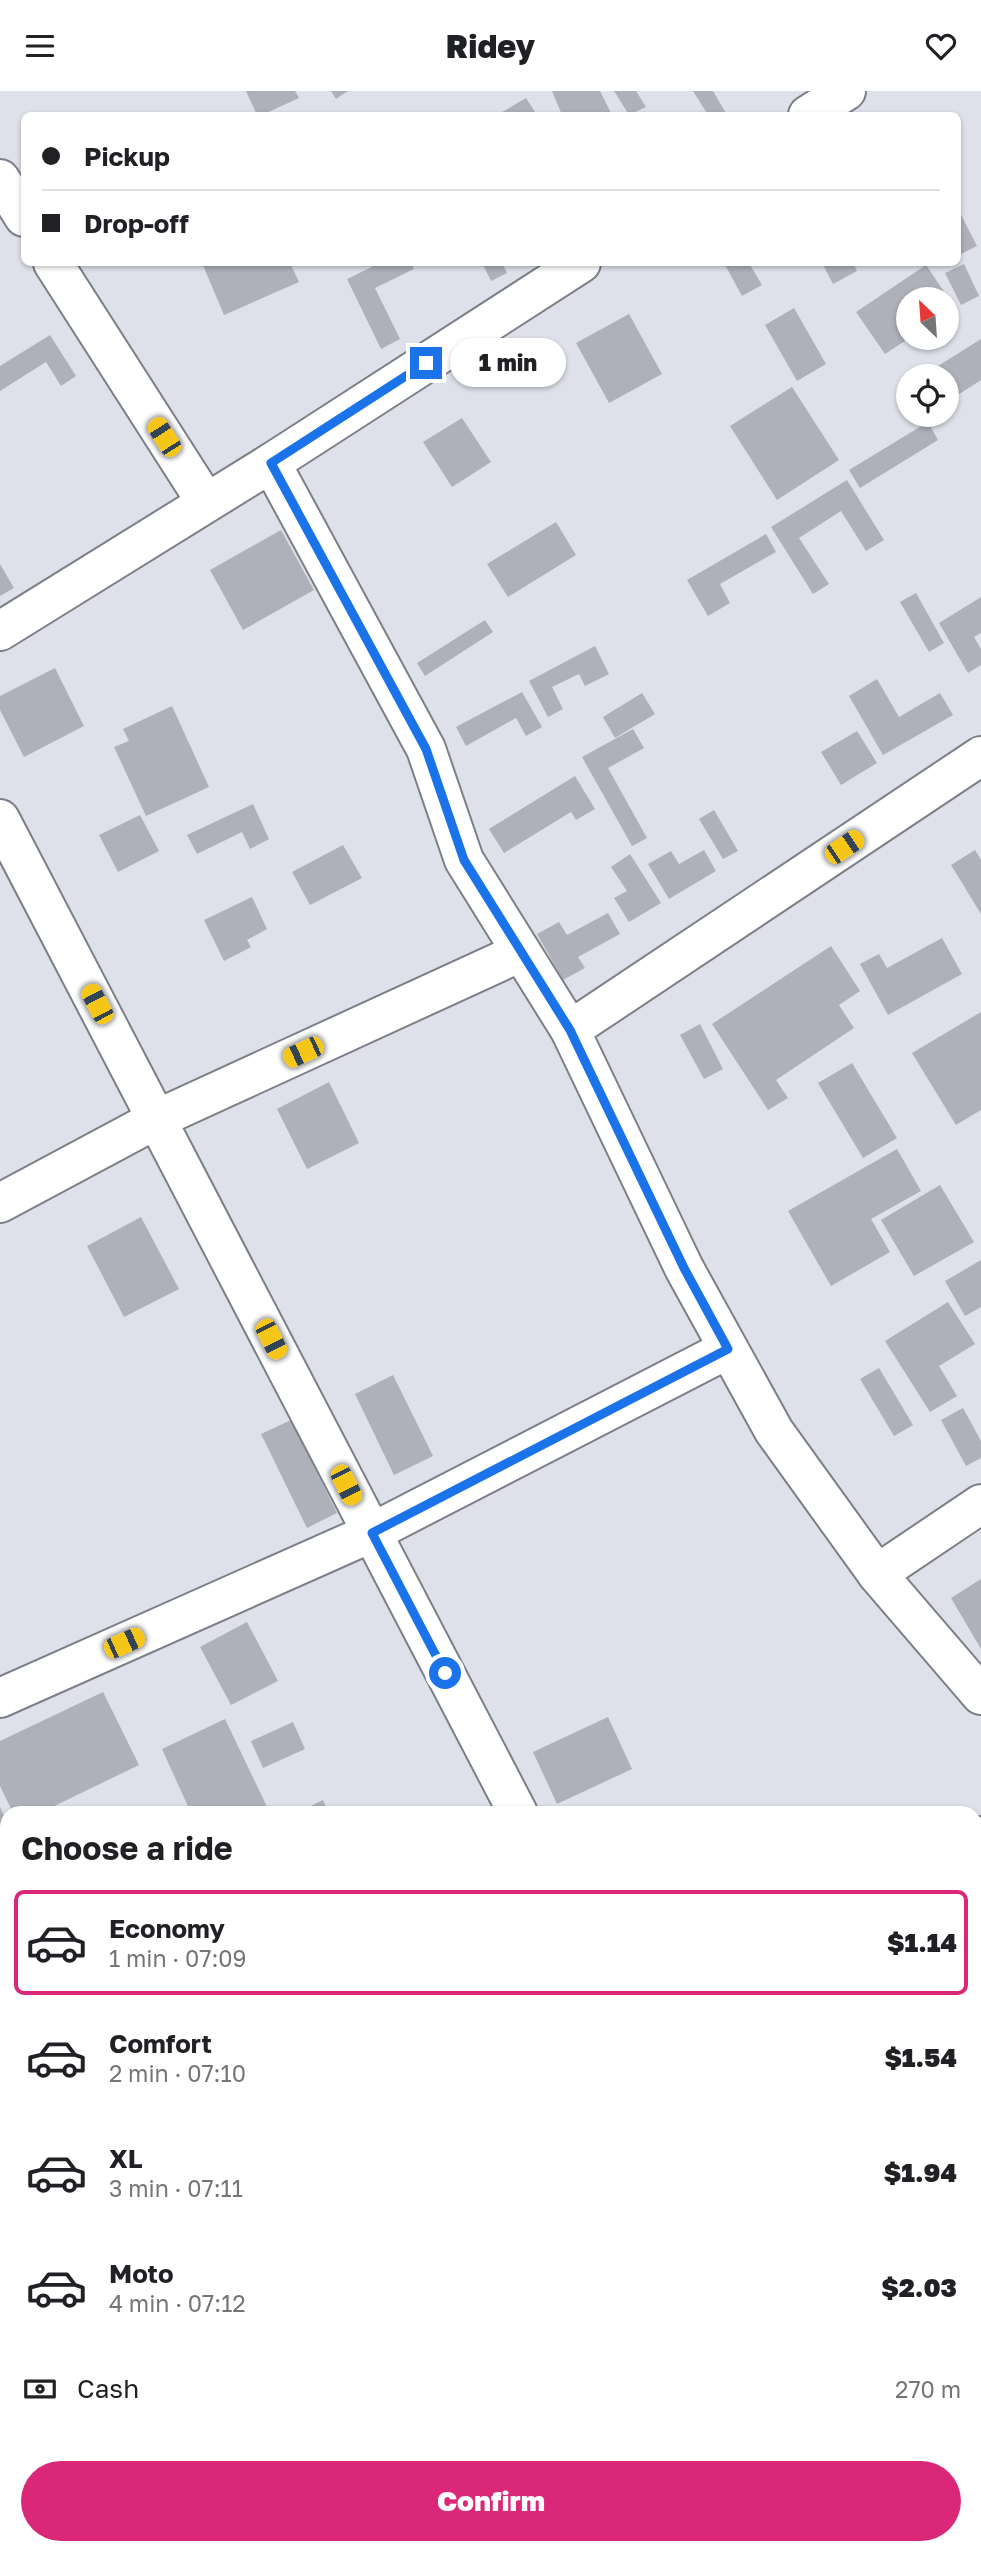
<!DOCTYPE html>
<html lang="en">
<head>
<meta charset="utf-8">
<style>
  :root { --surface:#fff; --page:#f6f6f6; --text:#202124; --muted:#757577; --line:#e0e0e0; --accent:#db2777 }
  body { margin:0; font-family:"Golos Text",sans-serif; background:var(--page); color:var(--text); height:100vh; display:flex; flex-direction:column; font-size:26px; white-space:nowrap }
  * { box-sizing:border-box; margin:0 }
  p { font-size:23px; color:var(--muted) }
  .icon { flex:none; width:38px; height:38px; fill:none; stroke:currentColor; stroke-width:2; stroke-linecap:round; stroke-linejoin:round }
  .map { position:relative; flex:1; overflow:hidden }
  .drawer { position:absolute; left:0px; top:1715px; width:982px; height:749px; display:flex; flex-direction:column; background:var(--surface); border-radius:21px 21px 0 0; box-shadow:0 2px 5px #0004 }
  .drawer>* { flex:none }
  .hud { position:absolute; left:21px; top:21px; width:940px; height:154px; border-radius:10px; box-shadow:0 2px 5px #0004; display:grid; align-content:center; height:154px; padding:0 21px; background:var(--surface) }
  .needle { width:46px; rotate:335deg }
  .fabs { position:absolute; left:896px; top:196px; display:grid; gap:14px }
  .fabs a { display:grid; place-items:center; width:63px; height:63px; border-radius:50%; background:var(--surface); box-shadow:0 2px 5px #0004; font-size:35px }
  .end { position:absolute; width:32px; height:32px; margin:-16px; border:9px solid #1a73e8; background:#fff; box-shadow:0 0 0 4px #fff }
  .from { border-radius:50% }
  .bubble { position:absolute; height:49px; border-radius:24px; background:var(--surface); box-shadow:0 2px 5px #0004; font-size:23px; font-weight:800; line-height:49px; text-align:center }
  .car { position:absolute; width:21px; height:42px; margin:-21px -10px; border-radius:9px; box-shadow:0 0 5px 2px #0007; background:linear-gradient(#f5c518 24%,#345 0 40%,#f5c518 0 76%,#345 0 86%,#f5c518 0) }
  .hud b { display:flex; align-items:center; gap:24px; height:66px; font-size:26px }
  .hud b+b { border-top:2px solid var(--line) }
  .hud i { width:18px; height:18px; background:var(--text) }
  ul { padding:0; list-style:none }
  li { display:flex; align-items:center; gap:21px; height:105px; margin:0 14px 10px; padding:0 7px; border:4px solid transparent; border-radius:10px }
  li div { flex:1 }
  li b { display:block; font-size:26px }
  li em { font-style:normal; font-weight:800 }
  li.selected { border-color:var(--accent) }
  li>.icon { width:63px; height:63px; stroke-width:1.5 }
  h2 { padding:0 21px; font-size:32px; line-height:84px }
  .pay { display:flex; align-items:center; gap:18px; height:77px; padding:0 21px; font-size:26px }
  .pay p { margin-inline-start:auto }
  .cta { display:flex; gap:14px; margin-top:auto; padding:14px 21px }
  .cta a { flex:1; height:80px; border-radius:42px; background:var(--accent); color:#fff; font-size:28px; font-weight:800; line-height:80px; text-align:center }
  header { display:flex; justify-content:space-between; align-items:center; height:91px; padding:0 21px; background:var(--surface); font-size:32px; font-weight:800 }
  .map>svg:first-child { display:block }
</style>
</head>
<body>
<header><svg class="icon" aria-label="menu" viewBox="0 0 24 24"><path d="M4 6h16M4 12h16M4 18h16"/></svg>Ridey<svg class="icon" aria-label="heart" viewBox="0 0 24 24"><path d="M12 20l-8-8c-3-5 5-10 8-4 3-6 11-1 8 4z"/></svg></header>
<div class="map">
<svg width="981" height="2464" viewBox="0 0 981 2464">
  <rect width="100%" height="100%" fill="#dee1ea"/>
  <!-- building -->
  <g fill="#aeb1ba">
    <path d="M 246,0 L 295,0 L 299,7 L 262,24 L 257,24 Z"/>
    <path d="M 331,0 L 348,0 L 336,8 Z"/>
    <path d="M 552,0 L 600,0 L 612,24 L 562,24 Z"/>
    <path d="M 614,0 L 636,0 L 646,16 L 629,24 Z"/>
    <path d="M 693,0 L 713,0 L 727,24 L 708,24 Z"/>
    <path d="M 526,7 L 537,24 L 497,24 Z"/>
    <path d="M 957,116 L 977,155 L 957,165 Z"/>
    <path d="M 202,172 L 290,172 L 299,191 L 224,224 Z"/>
    <path d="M 380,172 L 411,172 L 414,178 L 375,197 L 400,248 L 381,258 L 347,188 Z"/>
    <path d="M 482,172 L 502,172 L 507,182 L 491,190 Z"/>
    <path d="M 724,172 L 749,172 L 762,194 L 742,205 Z"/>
    <path d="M 822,172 L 853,172 L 857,180 L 833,193 Z"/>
    <path d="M 964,173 L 979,205 L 961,214 L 945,182 Z"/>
    <path d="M 926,174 L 955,217 L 947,222 L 947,208 L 908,208 L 908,248 L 885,263 L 856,221 Z"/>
    <path d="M 794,217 L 826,273 L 797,290 L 765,234 Z"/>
    <path d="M 629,223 L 662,283 L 609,312 L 576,252 Z"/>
    <path d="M 50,244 L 76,285 L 61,295 L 46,271 L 0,300 L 0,275 Z"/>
    <path d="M 981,248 L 981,289 L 947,311 L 947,285 L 922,285 Z"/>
    <path d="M 792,296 L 839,369 L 777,409 L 730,335 Z"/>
    <path d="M 462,327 L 491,371 L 452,396 L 423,351 Z"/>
    <path d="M 928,331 L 938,349 L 860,397 L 849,379 Z"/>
    <path d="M 847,389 L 884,449 L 866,460 L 841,420 L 799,447 L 829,493 L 813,503 L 771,436 Z"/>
    <path d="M 556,431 L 576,464 L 508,506 L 487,473 Z"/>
    <path d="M 281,439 L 314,499 L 243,539 L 210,479 Z"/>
    <path d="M 766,443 L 776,461 L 720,493 L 730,512 L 708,525 L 687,489 Z"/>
    <path d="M 0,473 L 14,497 L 0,505 Z"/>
    <path d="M 916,502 L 944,552 L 929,561 L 900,511 Z"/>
    <path d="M 981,506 L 981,542 L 974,546 L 981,558 L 981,574 L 968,582 L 939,532 Z"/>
    <path d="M 485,529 L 493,541 L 425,585 L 417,572 Z"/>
    <path d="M 595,555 L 609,583 L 585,595 L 579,583 L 552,596 L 563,618 L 548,626 L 529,590 Z"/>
    <path d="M 55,577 L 84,635 L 24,666 L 0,619 L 0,605 Z"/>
    <path d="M 877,588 L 899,626 L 940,602 L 953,624 L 883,664 L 849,605 Z"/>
    <path d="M 522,601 L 542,636 L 526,645 L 516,627 L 466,655 L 456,636 Z"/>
    <path d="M 642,602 L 655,623 L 615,647 L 603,626 Z"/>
    <path d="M 172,615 L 209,696 L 146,725 L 114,656 L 129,650 L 123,638 Z"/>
    <path d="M 633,638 L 644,657 L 608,677 L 647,747 L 632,755 L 582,666 Z"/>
    <path d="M 857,640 L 877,672 L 841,694 L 821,661 Z"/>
    <path d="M 575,685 L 595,718 L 576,729 L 571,721 L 504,762 L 489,738 Z"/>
    <path d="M 253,713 L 269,748 L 250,758 L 242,741 L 197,763 L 187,744 Z"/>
    <path d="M 714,719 L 738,760 L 723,768 L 699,728 Z"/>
    <path d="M 140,724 L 159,760 L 118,781 L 99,744 Z"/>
    <path d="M 343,754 L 362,787 L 310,814 L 292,781 Z"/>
    <path d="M 704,759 L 716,780 L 669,808 L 648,773 L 671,760 L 679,773 Z"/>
    <path d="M 975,759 L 981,769 L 981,823 L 951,774 Z"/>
    <path d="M 630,763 L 661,812 L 629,831 L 614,807 L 627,800 L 611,776 Z"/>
    <path d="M 252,806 L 267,838 L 247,849 L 251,856 L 224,870 L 204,829 Z"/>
    <path d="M 608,822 L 620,843 L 578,866 L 585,877 L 563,889 L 537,843 L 559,831 L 567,844 Z"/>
    <path d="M 942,847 L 962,883 L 888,924 L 860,873 L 879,863 L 887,877 Z"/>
    <path d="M 831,855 L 860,900 L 839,914 L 854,937 L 776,989 L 788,1007 L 768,1019 L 712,933 Z"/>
    <path d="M 981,921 L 981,1019 L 956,1034 L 912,962 Z"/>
    <path d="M 700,933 L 723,978 L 704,988 L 680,944 Z"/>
    <path d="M 852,972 L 897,1047 L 863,1067 L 818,992 Z"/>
    <path d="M 329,991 L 359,1052 L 307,1078 L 277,1018 Z"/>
    <path d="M 897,1058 L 921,1100 L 871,1128 L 890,1161 L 831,1195 L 788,1120 Z"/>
    <path d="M 940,1094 L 974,1151 L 914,1185 L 881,1129 Z"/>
    <path d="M 141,1126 L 179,1198 L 124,1226 L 87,1155 Z"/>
    <path d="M 981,1169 L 981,1216 L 965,1225 L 945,1190 Z"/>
    <path d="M 948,1211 L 975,1253 L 939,1275 L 957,1305 L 930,1321 L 885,1250 Z"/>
    <path d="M 879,1277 L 913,1334 L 894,1345 L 860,1288 Z"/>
    <path d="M 393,1284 L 433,1365 L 394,1384 L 355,1303 Z"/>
    <path d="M 963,1317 L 981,1350 L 981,1367 L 966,1375 L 941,1329 Z"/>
    <path d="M 291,1329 L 337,1422 L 307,1437 L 261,1343 Z"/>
    <path d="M 981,1488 L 981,1558 L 951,1507 Z"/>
    <path d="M 247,1531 L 278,1590 L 231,1614 L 200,1556 Z"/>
    <path d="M 103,1601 L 139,1674 L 40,1722 L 13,1722 L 0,1695 L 0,1650 Z"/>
    <path d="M 608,1626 L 632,1678 L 557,1713 L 533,1661 Z"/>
    <path d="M 225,1628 L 270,1722 L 191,1722 L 162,1658 Z"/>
    <path d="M 293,1631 L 305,1658 L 263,1677 L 251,1650 Z"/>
    <path d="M 323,1709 L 329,1722 L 296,1722 Z"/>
    <path d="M 0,1716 L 7,1731 L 7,1772 L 0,1775 Z"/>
    <path d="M 7,1907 L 7,1926 L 0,1912 Z"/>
    <path d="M 2,1961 L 7,1971 L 7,2060 L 0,2064 L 0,1962 Z"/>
    <path d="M 7,2244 L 7,2292 L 0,2274 L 0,2246 Z"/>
    <path d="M 7,2449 L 7,2457 L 78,2457 L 81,2464 L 0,2464 L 0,2452 Z"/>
    <path d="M 94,2457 L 168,2457 L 170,2464 L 96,2464 Z"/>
    <path d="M 183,2457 L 254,2457 L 257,2464 L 186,2464 Z"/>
    <path d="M 656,2457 L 721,2457 L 725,2464 L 659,2464 Z"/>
  </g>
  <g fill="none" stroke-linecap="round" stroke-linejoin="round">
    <!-- street casing -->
    <g stroke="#7b7f87" stroke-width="42">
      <g id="street">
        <path d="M 808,24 L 846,0"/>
        <path d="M 0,88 L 24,126"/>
        <path d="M 53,172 L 206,411"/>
        <path d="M 271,372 L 426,658 L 464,769 L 570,939 L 684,1177 L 774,1340 L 877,1483 L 981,1604"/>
        <path d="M 0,540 L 271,372 L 581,172"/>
        <path d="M 0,728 L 518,1722"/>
        <path d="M 570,939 L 981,665"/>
        <path d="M 0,1112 L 157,1028 L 521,861"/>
        <path d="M 877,1483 L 981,1413"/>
        <path d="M 0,1607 L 371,1442 L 728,1258"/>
        <path d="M 975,1748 L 981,1745"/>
        <path d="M 0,2202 L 7,2199"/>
        <path d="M 975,2251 L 981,2248"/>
        <path d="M 904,2457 L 908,2464"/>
        <path d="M 500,2464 L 516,2457"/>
      </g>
    </g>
    <!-- street -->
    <use href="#street" stroke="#fff" stroke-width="38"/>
  </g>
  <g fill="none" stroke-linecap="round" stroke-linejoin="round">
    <!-- route -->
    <path stroke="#1a73e8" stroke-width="9" d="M 426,272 L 271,372 L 426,658 L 464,769 L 570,939 L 684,1177 L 728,1258 L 372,1442 L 445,1582"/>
  </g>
</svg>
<div class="fabs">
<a><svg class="needle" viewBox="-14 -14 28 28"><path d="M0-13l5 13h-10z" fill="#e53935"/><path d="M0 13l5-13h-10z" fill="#757577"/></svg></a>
<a><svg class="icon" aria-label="locate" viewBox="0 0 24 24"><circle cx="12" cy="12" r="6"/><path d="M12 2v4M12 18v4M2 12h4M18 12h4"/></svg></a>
</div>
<i class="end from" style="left:445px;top:1582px"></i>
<i class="end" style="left:426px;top:272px"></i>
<div class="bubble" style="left:450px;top:247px;width:116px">1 min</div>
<i class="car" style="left:164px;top:346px;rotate:327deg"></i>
<i class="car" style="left:844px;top:756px;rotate:56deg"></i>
<i class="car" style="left:97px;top:913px;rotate:332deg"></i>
<i class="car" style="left:303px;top:961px;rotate:245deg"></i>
<i class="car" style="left:271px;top:1248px;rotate:153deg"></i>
<i class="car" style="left:346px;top:1394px;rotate:153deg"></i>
<i class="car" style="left:124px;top:1552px;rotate:66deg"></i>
<div class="hud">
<b><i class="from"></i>Pickup</b>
<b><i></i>Drop-off</b>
</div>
<section class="drawer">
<h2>Choose a ride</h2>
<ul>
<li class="selected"><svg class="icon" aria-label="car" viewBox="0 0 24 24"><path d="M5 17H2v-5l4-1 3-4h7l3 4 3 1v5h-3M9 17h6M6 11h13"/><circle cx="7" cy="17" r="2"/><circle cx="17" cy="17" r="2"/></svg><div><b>Economy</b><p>1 min · 07:09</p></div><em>$1.14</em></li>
<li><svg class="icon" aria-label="car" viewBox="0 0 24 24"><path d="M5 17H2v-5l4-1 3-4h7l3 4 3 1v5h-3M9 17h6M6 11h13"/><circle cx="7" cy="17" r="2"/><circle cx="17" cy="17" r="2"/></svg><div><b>Comfort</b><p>2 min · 07:10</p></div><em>$1.54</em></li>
<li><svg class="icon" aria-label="car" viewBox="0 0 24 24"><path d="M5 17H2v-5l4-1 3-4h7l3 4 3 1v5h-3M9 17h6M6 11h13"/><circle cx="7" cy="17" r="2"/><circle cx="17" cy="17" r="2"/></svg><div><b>XL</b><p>3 min · 07:11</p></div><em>$1.94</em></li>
<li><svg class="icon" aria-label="car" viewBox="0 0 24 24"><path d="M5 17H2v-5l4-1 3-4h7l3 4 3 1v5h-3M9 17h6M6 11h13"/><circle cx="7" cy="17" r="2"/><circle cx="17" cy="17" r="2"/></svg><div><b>Moto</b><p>4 min · 07:12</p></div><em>$2.03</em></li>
</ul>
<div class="pay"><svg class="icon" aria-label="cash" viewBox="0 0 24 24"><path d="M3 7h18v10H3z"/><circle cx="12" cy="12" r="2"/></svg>Cash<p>270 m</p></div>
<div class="cta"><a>Confirm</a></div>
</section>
</div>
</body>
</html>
